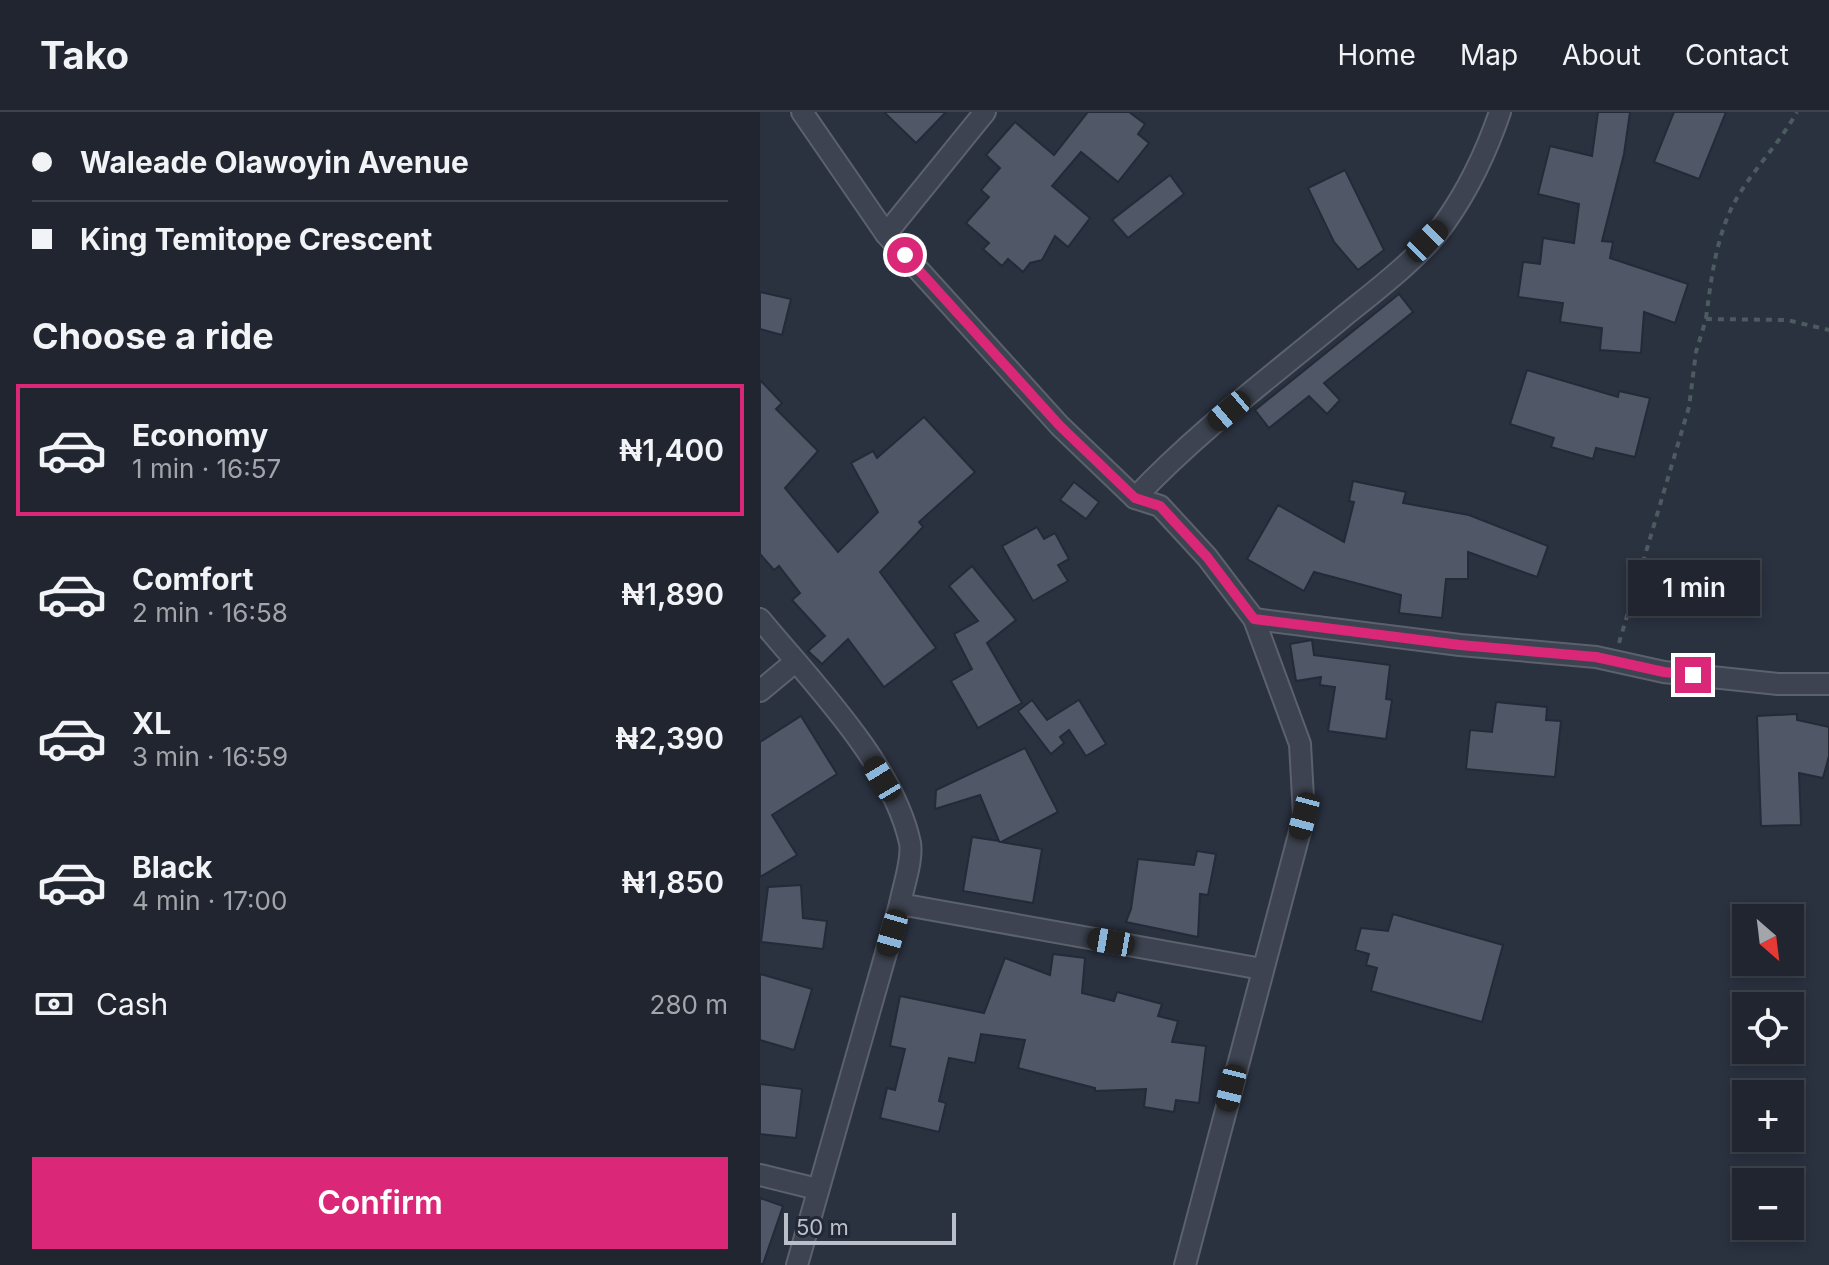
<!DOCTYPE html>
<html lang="en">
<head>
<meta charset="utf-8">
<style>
  :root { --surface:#20252f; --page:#2d313b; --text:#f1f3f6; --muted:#a2a5aa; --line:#3d424b; --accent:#db2777 }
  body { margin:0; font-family:Inter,sans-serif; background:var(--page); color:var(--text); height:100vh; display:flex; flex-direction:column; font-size:30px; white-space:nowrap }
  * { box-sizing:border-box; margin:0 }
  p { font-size:26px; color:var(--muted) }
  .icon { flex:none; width:44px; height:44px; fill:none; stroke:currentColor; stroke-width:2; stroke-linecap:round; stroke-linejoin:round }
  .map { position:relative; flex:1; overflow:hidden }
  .sheet { display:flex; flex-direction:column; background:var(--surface); width:760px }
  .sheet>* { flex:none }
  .banner { display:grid; align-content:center; height:176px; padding:0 32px; background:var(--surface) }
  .needle { width:52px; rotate:152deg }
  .buttons { position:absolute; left:972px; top:792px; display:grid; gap:16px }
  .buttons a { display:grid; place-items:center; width:72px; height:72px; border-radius:0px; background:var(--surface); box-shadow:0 4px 12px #0003,0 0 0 2px var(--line); font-size:40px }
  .scale { position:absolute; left:24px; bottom:20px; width:172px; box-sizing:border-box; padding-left:8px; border:4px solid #babfca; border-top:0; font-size:22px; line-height:28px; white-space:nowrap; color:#babfca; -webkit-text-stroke:6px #222835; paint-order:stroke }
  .end { position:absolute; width:36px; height:36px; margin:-18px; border:10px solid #db2777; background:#fff; box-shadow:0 0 0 4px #fff }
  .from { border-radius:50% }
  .bubble { position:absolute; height:56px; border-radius:0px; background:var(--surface); box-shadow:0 4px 12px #0003,0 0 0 2px var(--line); font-size:26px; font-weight:600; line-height:56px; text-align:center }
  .car { position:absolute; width:24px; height:48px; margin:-24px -12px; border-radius:10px; box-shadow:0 0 6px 2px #0007; background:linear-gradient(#222 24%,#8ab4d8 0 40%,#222 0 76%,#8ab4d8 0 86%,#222 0) }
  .banner b { display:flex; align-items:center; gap:28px; height:76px; font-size:30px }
  .banner b+b { border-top:2px solid var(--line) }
  .banner i { width:20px; height:20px; background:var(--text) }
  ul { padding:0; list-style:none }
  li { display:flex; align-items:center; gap:24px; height:132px; margin:0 16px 12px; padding:0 16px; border:4px solid transparent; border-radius:0px }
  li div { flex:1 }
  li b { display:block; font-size:30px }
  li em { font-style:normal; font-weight:600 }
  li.current { border-color:var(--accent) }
  li>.icon { width:72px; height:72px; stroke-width:1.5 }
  h2 { padding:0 32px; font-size:36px; line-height:96px }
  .pay { display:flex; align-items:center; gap:20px; height:88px; padding:0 32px; font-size:30px }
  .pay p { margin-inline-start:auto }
  .primary-button { display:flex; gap:16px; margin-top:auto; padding:16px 32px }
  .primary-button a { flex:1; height:92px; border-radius:0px; background:var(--accent); color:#fff; font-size:32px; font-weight:600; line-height:92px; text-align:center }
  header { display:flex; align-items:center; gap:48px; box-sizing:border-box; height:112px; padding:0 40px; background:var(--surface); border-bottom:2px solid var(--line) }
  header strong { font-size:38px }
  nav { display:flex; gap:44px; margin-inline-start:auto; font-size:28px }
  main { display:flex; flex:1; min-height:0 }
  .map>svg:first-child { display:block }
</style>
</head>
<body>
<header>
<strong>Tako</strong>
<nav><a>Home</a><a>Map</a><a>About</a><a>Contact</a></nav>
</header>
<main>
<section class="sheet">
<div class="banner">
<b><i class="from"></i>Waleade Olawoyin Avenue</b>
<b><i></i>King Temitope Crescent</b>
</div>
<h2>Choose a ride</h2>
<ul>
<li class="current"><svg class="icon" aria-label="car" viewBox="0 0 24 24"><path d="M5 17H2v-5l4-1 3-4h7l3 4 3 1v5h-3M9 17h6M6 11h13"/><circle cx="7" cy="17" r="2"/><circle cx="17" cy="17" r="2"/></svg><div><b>Economy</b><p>1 min · 16:57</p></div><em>₦1,400</em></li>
<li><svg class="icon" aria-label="car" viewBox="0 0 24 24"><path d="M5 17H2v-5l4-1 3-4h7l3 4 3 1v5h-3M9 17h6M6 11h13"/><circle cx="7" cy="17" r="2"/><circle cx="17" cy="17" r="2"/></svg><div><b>Comfort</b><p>2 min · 16:58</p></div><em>₦1,890</em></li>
<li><svg class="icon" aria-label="car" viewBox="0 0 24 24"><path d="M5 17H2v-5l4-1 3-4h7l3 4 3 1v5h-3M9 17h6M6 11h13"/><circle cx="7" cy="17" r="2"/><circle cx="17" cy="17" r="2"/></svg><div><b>XL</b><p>3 min · 16:59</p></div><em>₦2,390</em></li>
<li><svg class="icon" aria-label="car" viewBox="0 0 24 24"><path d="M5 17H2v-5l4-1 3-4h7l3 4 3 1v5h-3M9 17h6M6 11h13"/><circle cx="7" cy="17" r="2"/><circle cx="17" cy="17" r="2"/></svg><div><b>Black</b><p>4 min · 17:00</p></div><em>₦1,850</em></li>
</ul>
<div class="pay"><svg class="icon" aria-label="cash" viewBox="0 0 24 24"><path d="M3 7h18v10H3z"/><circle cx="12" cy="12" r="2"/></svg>Cash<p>280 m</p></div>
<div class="primary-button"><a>Confirm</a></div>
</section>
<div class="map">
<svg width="1069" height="1153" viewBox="0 0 1069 1153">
  <rect width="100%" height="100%" fill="#2a313f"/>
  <!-- building -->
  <g fill="#505868" stroke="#242a37" stroke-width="2">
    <path d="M 124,0 L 186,0 L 156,31 Z"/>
    <path d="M 328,0 L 369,0 L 385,12 L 378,22 L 389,31 L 358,70 L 321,40 L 292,74 L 330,106 L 308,135 L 295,124 L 282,148 L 270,151 L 263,160 L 248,147 L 242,154 L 223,137 L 229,131 L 206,111 L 229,85 L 221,78 L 240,56 L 226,43 L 255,10 L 294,43 Z"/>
    <path d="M 838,0 L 870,0 L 864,42 L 842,129 L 853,130 L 850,146 L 928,172 L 915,211 L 884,200 L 881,241 L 840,238 L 842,216 L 800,210 L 803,191 L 758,185 L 763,150 L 780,152 L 783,126 L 814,131 L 819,92 L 778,82 L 790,34 L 832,44 Z"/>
    <path d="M 914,0 L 966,0 L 939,67 L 894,50 Z"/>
    <path d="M 585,58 L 624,138 L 598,158 L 574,130 L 548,76 Z"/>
    <path d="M 410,63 L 424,82 L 368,126 L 352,108 Z"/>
    <path d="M 0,180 L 31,187 L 22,223 L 0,217 Z"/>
    <path d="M 639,182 L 653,200 L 564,271 L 580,288 L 567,302 L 549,284 L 509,316 L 495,298 Z"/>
    <path d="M 767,258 L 858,285 L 859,279 L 890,286 L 875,345 L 836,336 L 833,347 L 791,335 L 794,326 L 750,312 Z"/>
    <path d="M 0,268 L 22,291 L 16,297 L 58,339 L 25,376 L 78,440 L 118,400 L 91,351 L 113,339 L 117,346 L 164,305 L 215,360 L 159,410 L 163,415 L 120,460 L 176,536 L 124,575 L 88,527 L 62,552 L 48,539 L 65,524 L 32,488 L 40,481 L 19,454 L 14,458 L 0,442 Z"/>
    <path d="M 593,369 L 646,380 L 643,391 L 709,403 L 788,434 L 777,465 L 708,440 L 708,467 L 686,467 L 682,506 L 639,501 L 641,483 L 554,460 L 544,479 L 487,447 L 518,393 L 584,430 L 594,390 L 589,389 Z"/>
    <path d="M 314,370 L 339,390 L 326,407 L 300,388 Z"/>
    <path d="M 277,415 L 284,427 L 295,421 L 309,447 L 298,453 L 308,469 L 273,489 L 242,434 Z"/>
    <path d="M 212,454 L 256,508 L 227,531 L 262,591 L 218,616 L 191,569 L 212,557 L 194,522 L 218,509 L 189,474 Z"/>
    <path d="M 552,528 L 554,543 L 630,553 L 626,587 L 632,588 L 626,627 L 568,619 L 575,575 L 560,573 L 561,565 L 536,569 L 530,532 Z"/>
    <path d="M 272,588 L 287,608 L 319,588 L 346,632 L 326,644 L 309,618 L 300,625 L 304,631 L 291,642 L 258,599 Z"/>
    <path d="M 736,590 L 787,595 L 786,608 L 801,609 L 795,665 L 706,657 L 710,618 L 732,620 Z"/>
    <path d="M 1037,602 L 1037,608 L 1069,615 L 1069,644 L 1063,666 L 1039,661 L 1041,713 L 1001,714 L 997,604 Z"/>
    <path d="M 41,604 L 77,662 L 12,703 L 37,743 L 0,765 L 0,630 Z"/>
    <path d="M 265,636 L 298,700 L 241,730 L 282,737 L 273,791 L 203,779 L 212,725 L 239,729 L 220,683 L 175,697 L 176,678 Z"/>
    <path d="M 437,739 L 456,742 L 448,783 L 440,782 L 438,825 L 366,810 L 371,797 L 378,747 L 434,753 Z"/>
    <path d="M 41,773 L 43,806 L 67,809 L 63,837 L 1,830 L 8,775 Z"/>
    <path d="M 633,802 L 743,833 L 722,910 L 611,879 L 617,856 L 606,853 L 609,842 L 595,838 L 601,816 L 628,819 Z"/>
    <path d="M 293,842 L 325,846 L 322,881 L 354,889 L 357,880 L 402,892 L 398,904 L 418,909 L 412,930 L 446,934 L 439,991 L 416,988 L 414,1000 L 384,995 L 386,977 L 335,979 L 335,976 L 258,956 L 265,928 L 221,922 L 215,951 L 189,946 L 179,989 L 186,991 L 179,1020 L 120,1006 L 127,976 L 135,978 L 145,937 L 130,934 L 140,884 L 224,901 L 245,846 L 290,863 Z"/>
    <path d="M 0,862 L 52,877 L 34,938 L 0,928 Z"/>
    <path d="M 0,972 L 42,977 L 36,1026 L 0,1022 Z"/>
    <path d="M 0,1086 L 23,1094 L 3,1152 L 0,1152 Z"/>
  </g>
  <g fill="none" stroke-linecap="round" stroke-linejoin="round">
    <!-- street casing -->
    <g stroke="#5b616d" stroke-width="24">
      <g id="street">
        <path d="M 42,0 L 126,122 L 300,314 L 375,386 L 400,394 L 447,445 L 494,507 L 540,632 L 544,704 L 425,1153"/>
        <path d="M 126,122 L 225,0"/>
        <path d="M 375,386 C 438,319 512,264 583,205 C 615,179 663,143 686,109 C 709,76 727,38 740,0"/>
        <path d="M 0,507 C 51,569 133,651 150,731 C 153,748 143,775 140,792 L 37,1153"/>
        <path d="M 494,507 L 700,533 L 836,545 L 904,560 L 1018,572 L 1069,572"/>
        <path d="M 0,579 L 35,550"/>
        <path d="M 140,792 L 502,857"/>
        <path d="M 0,1063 L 57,1077"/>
      </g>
    </g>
    <!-- path -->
    <g stroke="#4c5b5f" stroke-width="4" stroke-dasharray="6 6" stroke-linecap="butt">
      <path d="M 946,206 C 951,169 955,132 971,97 C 987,64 1018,34 1037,0"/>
      <path d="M 859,531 L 929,295 L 936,240 L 946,207 L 1027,208 L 1069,218"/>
    </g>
    <!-- street -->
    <use href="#street" stroke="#3d4350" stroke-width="20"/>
  </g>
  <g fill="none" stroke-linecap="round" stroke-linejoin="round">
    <!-- route -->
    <path stroke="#db2777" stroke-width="10" d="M 145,143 L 300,314 L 375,386 L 400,394 L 447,445 L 494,507 L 700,533 L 836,545 L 904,560 L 933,563"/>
  </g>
</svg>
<div class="buttons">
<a><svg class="needle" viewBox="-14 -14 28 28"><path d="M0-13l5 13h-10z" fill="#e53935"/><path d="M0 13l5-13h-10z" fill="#a2a5aa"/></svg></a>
<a><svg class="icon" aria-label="locate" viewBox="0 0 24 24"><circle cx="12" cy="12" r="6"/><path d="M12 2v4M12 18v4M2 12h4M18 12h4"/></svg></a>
<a>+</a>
<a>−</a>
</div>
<div class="scale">50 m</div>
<i class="end from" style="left:145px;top:143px"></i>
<i class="end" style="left:933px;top:563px"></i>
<div class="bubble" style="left:868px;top:448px;width:132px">1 min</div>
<i class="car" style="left:667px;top:129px;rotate:45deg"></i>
<i class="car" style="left:469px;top:299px;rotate:230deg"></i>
<i class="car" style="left:122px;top:667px;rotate:329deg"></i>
<i class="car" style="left:544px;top:704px;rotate:195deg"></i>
<i class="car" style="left:132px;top:821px;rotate:196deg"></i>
<i class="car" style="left:351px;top:830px;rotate:280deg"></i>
<i class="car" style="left:471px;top:976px;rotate:194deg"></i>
</div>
</main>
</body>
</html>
